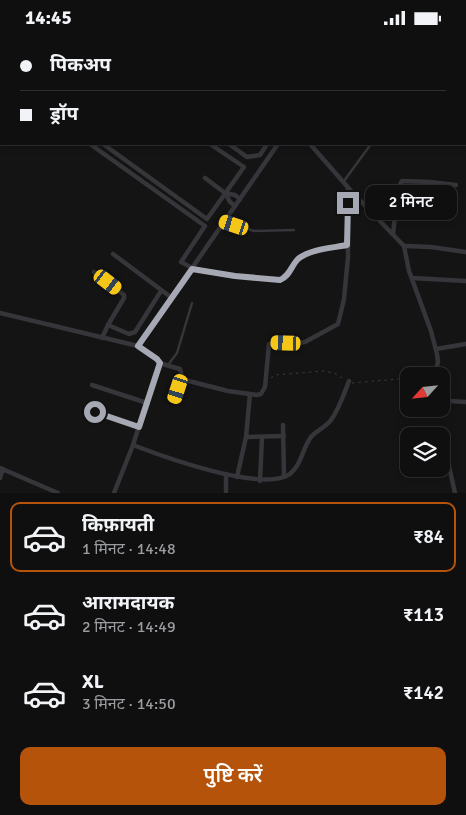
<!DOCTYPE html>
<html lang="hi">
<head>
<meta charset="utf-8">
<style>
  :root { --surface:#0f0f10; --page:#181819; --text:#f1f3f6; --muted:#9b9c9f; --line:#2f2f30; --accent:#b45309 }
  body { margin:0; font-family:Signika,"Noto Sans Devanagari",sans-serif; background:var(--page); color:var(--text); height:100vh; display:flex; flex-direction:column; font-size:19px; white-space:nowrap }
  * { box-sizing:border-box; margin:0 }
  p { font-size:16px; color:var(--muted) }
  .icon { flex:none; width:28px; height:28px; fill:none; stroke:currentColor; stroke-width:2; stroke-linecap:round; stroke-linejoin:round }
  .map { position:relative; height:458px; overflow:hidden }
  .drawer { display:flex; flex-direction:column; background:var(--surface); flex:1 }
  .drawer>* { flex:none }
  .guide { position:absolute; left:0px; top:0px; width:466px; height:110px; box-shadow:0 2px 8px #0003,0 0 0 1px var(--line); display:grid; align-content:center; height:110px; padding:0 20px; background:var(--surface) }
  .needle { width:32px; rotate:243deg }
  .tools { position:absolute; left:400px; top:332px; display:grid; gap:10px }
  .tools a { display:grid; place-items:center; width:50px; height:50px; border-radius:10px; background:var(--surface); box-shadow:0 2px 8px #0003,0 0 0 1px var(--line); font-size:25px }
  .end { position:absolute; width:22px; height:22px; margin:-11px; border:6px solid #a6a9b4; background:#111; box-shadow:0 0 0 2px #111 }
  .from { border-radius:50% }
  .bubble { position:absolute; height:35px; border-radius:10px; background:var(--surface); box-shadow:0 2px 8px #0003,0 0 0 1px var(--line); font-size:16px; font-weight:600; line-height:35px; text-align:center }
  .car { position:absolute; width:15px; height:30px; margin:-15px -8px; border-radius:6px; box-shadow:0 0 4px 1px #0007; background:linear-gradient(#f5c518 24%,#345 0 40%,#f5c518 0 76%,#345 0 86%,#f5c518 0) }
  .guide b { display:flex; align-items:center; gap:18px; height:48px; font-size:19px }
  .guide b+b { border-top:1px solid var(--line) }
  .guide i { width:12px; height:12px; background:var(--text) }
  ul { padding:9px 0 0; list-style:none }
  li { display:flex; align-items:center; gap:15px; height:70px; margin:0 10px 8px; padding:0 10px; border:2px solid transparent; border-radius:10px }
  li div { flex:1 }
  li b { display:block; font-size:19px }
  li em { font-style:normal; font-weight:600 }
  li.on { border-color:var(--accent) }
  li>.icon { width:45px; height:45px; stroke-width:1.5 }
  .cta { display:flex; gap:10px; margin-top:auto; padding:10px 20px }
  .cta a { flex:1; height:58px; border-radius:10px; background:var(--accent); color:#fff; font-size:20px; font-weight:600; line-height:58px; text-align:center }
  .status { display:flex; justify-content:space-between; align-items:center; height:35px; padding:0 25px; background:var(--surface); direction:ltr }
  .status svg { height:14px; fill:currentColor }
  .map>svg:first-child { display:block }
</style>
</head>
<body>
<div class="status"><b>14:45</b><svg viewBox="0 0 49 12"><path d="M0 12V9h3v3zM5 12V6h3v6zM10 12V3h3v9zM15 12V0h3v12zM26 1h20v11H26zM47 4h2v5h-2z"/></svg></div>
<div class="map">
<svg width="466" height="458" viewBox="0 0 466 458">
  <rect width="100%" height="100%" fill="#141415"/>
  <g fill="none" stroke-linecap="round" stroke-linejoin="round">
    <!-- path -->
    <g stroke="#3b3c41" stroke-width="1" stroke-dasharray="2.5 4" stroke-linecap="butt">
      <path d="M 271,343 L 275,340 L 323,336 L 334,338 L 344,344"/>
      <path d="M 352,348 L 409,343"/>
    </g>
    <!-- service -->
    <g stroke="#35353a" stroke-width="2.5">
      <path d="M 344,146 L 371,109"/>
      <path d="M 225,186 L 254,196 L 294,195"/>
      <path d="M 168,330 L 177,318 L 192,268"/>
    </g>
    <!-- minor -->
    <g stroke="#35353a" stroke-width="4.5">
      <path d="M 171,0 L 173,1"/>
      <path d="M 247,0 L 249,1"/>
      <path d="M 268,0 L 269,1"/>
      <path d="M 18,1 L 19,0"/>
      <path d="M 56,1 L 57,0"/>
      <path d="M 84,1 L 85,0"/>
      <path d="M 352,1 L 352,0"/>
      <path d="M 0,27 L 1,26"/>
      <path d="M 0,81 L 1,80"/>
      <path d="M 90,109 L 205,191 L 181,227 C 186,229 190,233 195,234 C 207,237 273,247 282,244 C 291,241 293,229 299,223 C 312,214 333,213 347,210"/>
      <path d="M 103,109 L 207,184 L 244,132 L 210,109"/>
      <path d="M 229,109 L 247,122 L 260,120 L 267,109"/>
      <path d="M 310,109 L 352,157 L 404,211 L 409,236 L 431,296 L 437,319 L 438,327 L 434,341"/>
      <path d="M 205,143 L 225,158 L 230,167 L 235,171"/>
      <path d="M 225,158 L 235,160 L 240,164"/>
      <path d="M 393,199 L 398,153 L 402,146 L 430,147 L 456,150"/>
      <path d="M 404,211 L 431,212 L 466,217"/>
      <path d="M 113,219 L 172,263"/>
      <path d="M 94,237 L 124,260 L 124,263 L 108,290"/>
      <path d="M 412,243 L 466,246"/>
      <path d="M 0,278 L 138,311 L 278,109"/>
      <path d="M 102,303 L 108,290 L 129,299 L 135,297 L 161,256"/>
      <path d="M 138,311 L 157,324 L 159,328 L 180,334 C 184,343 178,355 175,364"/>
      <path d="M 436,314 L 466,309"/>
      <path d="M 181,344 L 228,356 L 257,360 L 261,359 L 265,352 L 269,309 L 299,308 L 305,307 L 338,289 L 344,264 L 348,222 L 348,153"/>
      <path d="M 92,350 L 147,368"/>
      <path d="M 441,359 L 450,366 L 466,367"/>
      <path d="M 95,377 L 139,392"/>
      <path d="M 283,390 L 284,442"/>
      <path d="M 246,402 L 284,401"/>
      <path d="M 443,404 L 455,458"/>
      <path d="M 133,410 C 164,422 263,458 290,439 C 302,429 302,414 311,402 C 317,395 326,392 331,385 C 339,374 344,359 349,346"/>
      <path d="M 0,433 L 58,458"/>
      <path d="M 237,442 L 246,402 L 250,359"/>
      <path d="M 0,443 L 3,434"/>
      <path d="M 260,446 L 262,402"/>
      <path d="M 114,458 L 133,410 L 159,328"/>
      <path d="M 226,458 L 226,439"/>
    </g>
    <!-- secondary -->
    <g stroke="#43444a" stroke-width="7">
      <path d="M 6,1 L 7,0"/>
      <path d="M 0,10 L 1,8"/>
    </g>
  </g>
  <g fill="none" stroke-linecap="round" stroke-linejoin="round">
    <!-- route -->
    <path stroke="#a6a9b4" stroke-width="6" d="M 95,377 L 139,392 L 160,328 L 157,324 L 138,311 L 192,234 L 235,241 L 280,245 C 290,241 291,231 298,224 C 310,214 332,213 347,210 L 348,168"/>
  </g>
</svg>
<div class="tools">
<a><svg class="needle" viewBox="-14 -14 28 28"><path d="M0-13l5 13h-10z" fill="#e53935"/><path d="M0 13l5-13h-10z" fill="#9b9c9f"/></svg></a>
<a><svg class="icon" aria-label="layers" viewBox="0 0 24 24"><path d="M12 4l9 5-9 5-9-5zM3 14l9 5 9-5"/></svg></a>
</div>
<i class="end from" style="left:95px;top:377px"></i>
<i class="end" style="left:348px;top:168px"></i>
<div class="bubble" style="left:365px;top:150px;width:92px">2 मिनट</div>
<i class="car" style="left:234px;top:190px;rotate:288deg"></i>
<i class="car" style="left:108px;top:247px;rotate:127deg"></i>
<i class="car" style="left:286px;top:308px;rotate:272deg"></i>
<i class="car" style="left:178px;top:354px;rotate:198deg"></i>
<div class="guide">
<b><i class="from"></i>पिकअप</b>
<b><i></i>ड्रॉप</b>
</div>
</div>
<section class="drawer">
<ul>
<li class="on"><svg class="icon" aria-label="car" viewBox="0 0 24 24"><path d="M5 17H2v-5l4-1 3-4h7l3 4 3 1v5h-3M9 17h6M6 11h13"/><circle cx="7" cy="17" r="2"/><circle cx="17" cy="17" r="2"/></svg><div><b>किफ़ायती</b><p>1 मिनट · 14:48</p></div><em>₹84</em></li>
<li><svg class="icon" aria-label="car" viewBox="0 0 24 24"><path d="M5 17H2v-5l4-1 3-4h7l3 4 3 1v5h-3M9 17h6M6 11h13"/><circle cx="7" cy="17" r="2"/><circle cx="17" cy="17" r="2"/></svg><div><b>आरामदायक</b><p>2 मिनट · 14:49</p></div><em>₹113</em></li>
<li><svg class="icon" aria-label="car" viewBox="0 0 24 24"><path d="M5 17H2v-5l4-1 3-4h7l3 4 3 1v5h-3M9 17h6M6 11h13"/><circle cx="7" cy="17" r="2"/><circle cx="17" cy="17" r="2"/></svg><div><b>XL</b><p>3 मिनट · 14:50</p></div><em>₹142</em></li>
</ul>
<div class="cta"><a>पुष्टि करें</a></div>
</section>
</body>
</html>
